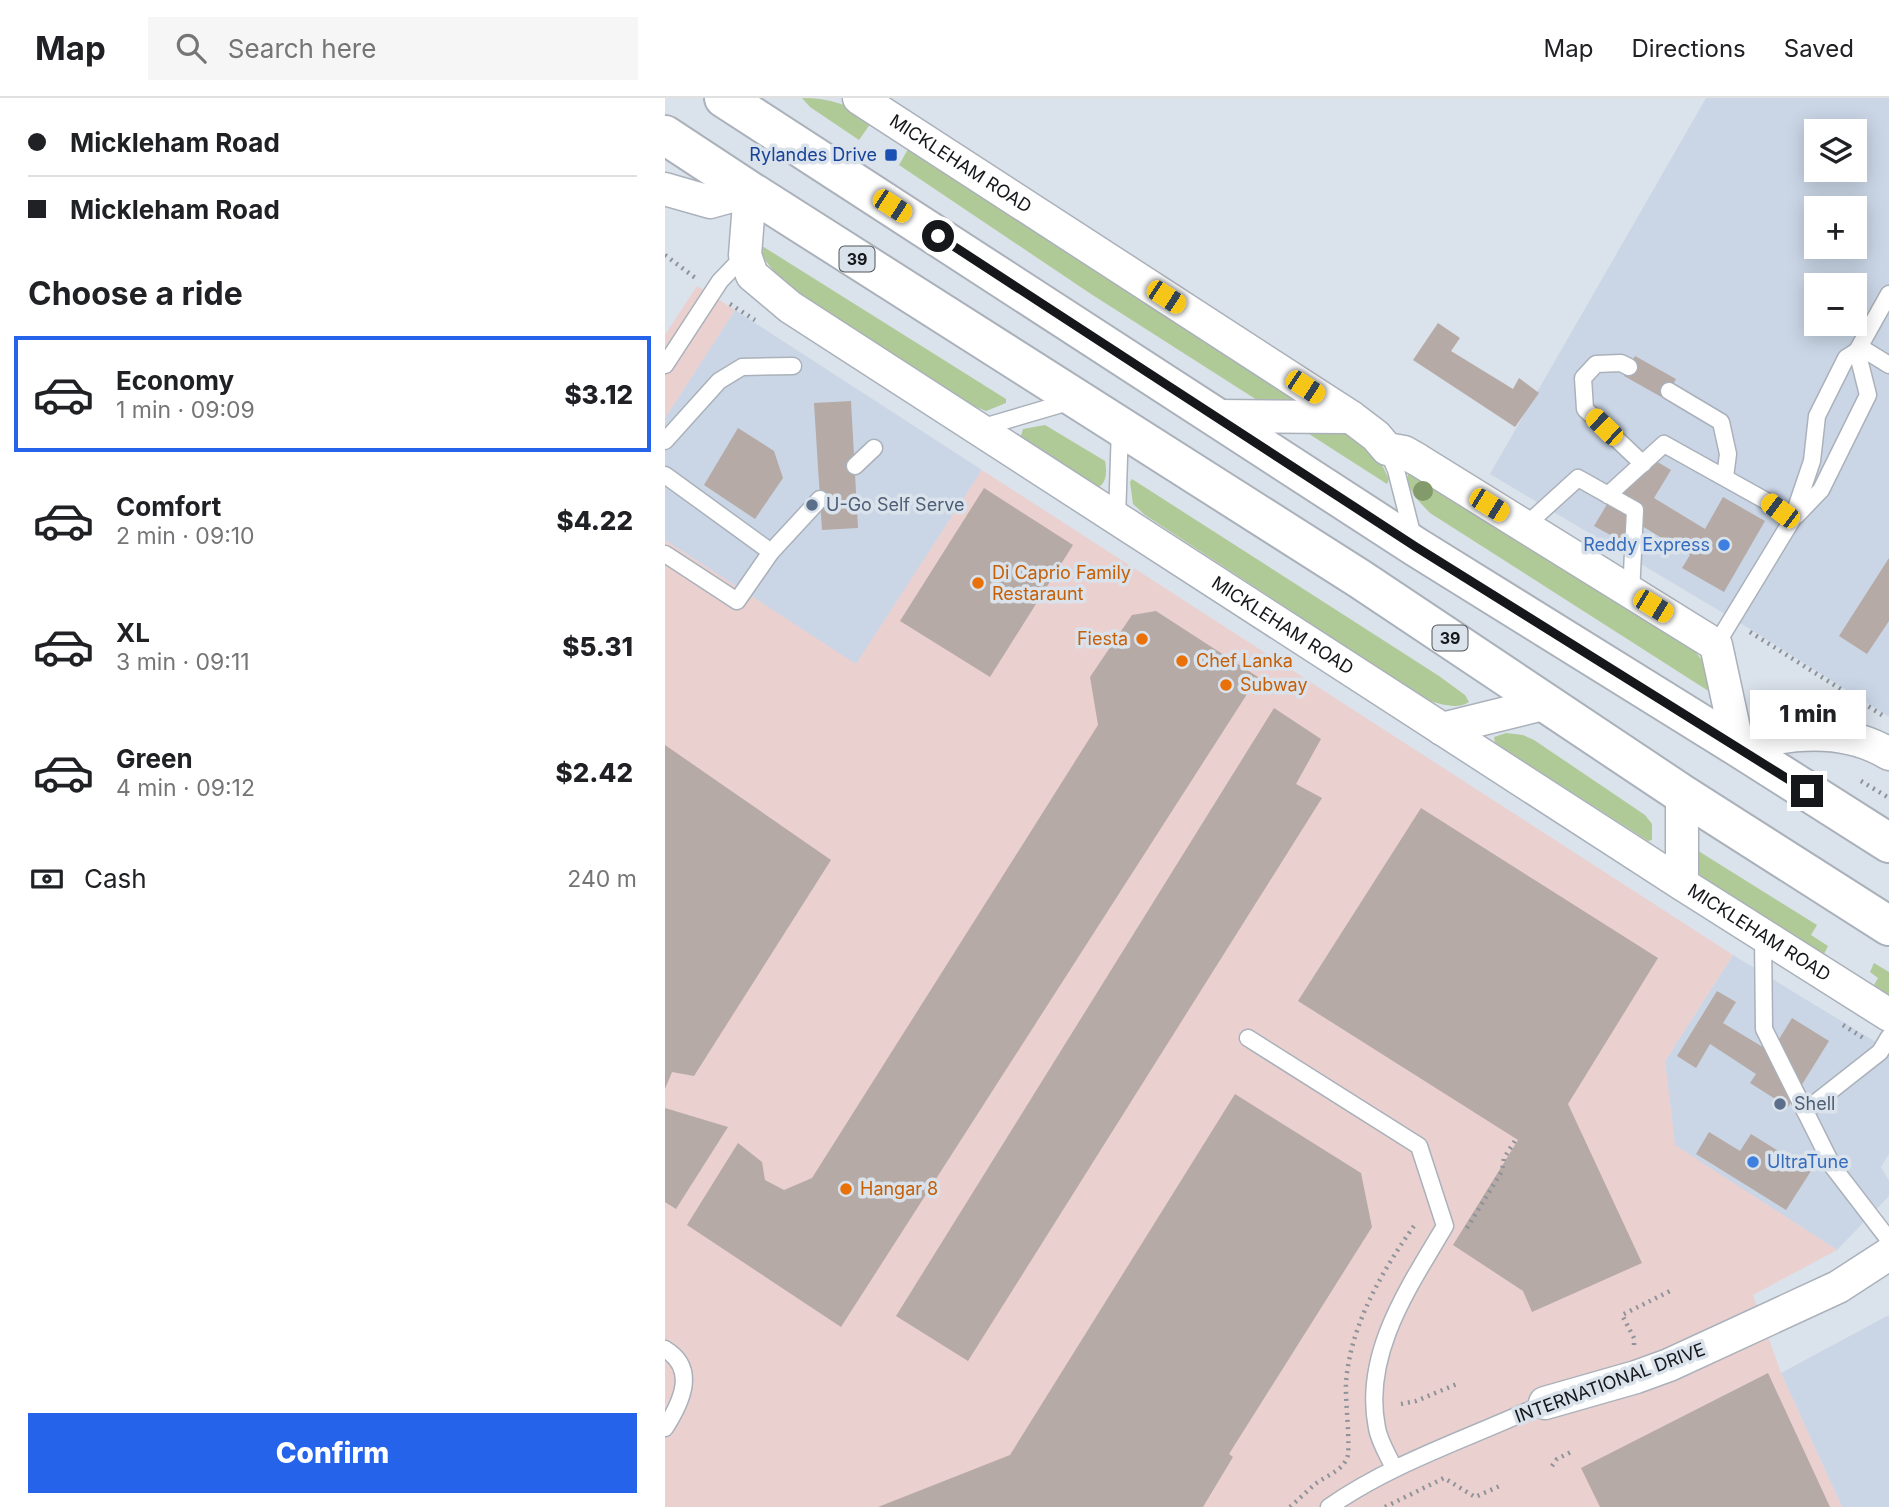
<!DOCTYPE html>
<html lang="en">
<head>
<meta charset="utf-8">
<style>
  :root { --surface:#fff; --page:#f6f6f6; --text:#202124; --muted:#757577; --line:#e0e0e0; --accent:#2563eb }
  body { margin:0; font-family:Inter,sans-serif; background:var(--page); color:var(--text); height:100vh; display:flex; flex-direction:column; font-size:26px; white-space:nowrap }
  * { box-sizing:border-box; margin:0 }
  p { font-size:23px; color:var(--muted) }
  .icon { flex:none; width:38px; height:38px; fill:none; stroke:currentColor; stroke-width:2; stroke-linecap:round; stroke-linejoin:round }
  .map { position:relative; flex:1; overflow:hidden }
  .sheet { display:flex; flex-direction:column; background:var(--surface); width:665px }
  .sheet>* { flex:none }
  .top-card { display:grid; align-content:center; height:154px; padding:0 28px; background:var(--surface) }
  .fabs { position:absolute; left:1139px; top:21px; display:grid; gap:14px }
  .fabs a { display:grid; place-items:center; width:63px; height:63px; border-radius:0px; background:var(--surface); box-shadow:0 4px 18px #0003; font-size:35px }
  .end { position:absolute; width:32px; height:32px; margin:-16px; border:9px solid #15171a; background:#fff; box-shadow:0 0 0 4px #fff }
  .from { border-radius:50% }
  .bubble { position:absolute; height:49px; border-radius:0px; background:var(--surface); box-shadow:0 4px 18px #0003; font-size:23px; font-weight:800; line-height:49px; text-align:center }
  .car { position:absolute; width:21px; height:42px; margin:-21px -10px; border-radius:9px; box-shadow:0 0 5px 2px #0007; background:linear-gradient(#f5c518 24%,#345 0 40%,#f5c518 0 76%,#345 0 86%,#f5c518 0) }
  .top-card b { display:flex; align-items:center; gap:24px; height:66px; font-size:26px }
  .top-card b+b { border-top:2px solid var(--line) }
  .top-card i { width:18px; height:18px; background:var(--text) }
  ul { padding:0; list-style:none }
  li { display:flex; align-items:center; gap:21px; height:116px; margin:0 14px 10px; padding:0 14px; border:4px solid transparent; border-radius:0px }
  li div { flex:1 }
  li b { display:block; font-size:26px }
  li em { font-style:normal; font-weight:800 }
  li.on { border-color:var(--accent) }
  li>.icon { width:63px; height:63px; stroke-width:1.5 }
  h2 { padding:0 28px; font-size:32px; line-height:84px }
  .pay { display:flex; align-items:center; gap:18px; height:77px; padding:0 28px; font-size:26px }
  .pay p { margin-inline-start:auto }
  .primary-button { display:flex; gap:14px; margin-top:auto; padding:14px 28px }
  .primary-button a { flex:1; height:80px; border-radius:0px; background:var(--accent); color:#fff; font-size:28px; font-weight:800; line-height:80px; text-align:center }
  header { display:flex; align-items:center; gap:42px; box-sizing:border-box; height:98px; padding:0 35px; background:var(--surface); border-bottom:2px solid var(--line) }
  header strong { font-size:33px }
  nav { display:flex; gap:38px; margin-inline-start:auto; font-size:24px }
  .search { width:490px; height:63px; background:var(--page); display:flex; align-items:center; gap:18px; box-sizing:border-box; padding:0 24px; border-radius:0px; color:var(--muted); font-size:26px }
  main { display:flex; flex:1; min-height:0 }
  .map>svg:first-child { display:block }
</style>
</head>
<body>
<header>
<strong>Map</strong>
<div class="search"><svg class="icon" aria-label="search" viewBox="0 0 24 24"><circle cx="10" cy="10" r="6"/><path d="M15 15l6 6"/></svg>Search here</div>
<nav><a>Map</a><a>Directions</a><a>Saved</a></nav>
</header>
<main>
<section class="sheet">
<div class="top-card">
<b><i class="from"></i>Mickleham Road</b>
<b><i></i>Mickleham Road</b>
</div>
<h2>Choose a ride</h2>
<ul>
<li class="on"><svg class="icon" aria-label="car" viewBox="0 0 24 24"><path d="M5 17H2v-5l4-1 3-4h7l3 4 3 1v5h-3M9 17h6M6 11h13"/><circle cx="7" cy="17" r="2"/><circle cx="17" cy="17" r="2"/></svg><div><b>Economy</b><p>1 min · 09:09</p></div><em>$3.12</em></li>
<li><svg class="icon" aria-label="car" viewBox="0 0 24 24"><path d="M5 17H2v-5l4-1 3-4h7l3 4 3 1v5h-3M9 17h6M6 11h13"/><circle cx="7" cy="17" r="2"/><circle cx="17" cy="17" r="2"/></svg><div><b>Comfort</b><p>2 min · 09:10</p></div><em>$4.22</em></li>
<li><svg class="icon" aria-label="car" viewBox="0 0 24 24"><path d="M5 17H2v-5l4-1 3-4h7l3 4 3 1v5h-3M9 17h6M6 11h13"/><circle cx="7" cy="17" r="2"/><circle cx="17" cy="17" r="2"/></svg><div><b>XL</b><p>3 min · 09:11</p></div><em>$5.31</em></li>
<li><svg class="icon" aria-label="car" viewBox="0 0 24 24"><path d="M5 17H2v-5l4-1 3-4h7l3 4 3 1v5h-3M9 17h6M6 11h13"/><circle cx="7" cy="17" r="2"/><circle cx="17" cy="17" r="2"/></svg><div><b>Green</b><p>4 min · 09:12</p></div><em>$2.42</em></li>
</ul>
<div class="pay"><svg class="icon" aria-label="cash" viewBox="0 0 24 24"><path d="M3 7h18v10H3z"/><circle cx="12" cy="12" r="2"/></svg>Cash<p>240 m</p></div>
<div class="primary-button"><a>Confirm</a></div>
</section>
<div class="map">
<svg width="1224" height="1409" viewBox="0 0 1224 1409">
  <rect width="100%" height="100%" fill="#dae2eb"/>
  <!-- built -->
  <g fill="#cad6e6" fill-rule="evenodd">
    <path d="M 1041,0 L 1224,0 L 1224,619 L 1080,528 L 825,376 ZM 1152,33 L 1190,33 L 1190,72 L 1152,72 ZM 1152,110 L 1190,110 L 1190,149 L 1152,149 ZM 1152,187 L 1190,187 L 1190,226 L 1152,226 Z"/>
    <path d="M 70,212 L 317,372 L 191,567 L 0,442 L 0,320 Z"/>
    <path d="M 1068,857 L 1224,952 L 1224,1056 L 1216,1069 L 1224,1083 L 1224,1098 L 1172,1152 L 1010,1048 L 1000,963 Z"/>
    <path d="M 1224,1217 L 1224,1409 L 1177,1409 L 1116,1275 Z"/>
  </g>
  <!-- industrial -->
  <g fill="#ebd0d0">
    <path d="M 32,188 L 70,212 L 0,320 L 0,237 Z"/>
    <path d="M 317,372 L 1068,857 L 1000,963 L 1010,1047 L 1172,1152 L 1088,1197 L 1116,1275 L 1177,1409 L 0,1409 L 0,442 L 191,566 Z"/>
  </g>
  <!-- green -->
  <g fill="#b0ca97">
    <path d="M 137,0 C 165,0 185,7 208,22 L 194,42 L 145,9 Z"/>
    <path d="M 246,46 L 642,303 L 606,305 L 592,302 L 426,196 L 234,67 Z"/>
    <path d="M 94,146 L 341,301 L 341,305 L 321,313 L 306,307 L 118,185 L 100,162 Z"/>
    <path d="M 380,327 L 440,363 C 442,372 442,384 434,389 L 429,387 L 356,338 L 358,331 Z"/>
    <path d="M 648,330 C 695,337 703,336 724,381 L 722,386 L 641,334 Z"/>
    <path d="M 744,373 L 1028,551 L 1041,567 L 1045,594 L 765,415 C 755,405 738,388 744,373 Z"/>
    <path d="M 467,381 L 774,578 L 800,597 L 804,604 C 793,612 775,606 762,602 L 480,417 L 468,406 L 465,384 Z"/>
    <path d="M 841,635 L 858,637 L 869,642 L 980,717 L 987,726 L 987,742 L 983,743 L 830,645 L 829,639 Z"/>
    <path d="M 1027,749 L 1152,827 L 1146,837 L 1163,848 L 1159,856 L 1040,781 L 1030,772 Z"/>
    <path d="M 1209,865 L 1224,874 L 1224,897 L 1209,887 L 1213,880 L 1205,874 Z"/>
  </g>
  <!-- building -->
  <g fill="#b5aaa5">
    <path d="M 773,225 L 795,240 L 786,253 L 848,291 L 854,280 L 874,295 L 850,329 L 748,262 Z"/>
    <path d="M 970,258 L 1011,281 L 1000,301 L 959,278 Z"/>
    <path d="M 186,303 L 193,430 L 157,432 L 149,305 Z"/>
    <path d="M 73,330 L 109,353 L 118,380 L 90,421 L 39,387 Z"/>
    <path d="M 974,353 L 1006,372 L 989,400 L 1040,431 L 1058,399 L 1100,423 L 1059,494 L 1017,470 L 1025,457 L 977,428 L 965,448 L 929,428 Z"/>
    <path d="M 319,390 L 408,447 L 325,579 L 235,523 Z"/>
    <path d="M 1224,460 L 1224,523 L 1202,556 L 1174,538 Z"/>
    <path d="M 491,513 L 593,579 L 176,1229 L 22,1127 L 73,1045 L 97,1064 L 100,1082 L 119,1092 L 147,1080 L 433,627 L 425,579 L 467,517 Z"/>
    <path d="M 609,610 L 656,641 L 631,686 L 657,700 L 303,1263 L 231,1218 Z"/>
    <path d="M 0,647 L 166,762 L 29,978 L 7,974 L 0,991 Z"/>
    <path d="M 756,710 L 993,860 L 903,1006 L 977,1165 L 867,1214 L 858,1193 L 788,1147 L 853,1042 L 633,903 Z"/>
    <path d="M 1052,893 L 1071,904 L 1058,925 L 1106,954 L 1127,920 L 1164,943 L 1123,1009 L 1085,985 L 1091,976 L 1045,946 L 1031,970 L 1012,958 Z"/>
    <path d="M 570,996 L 696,1075 L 707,1129 L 564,1356 L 568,1359 L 538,1409 L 213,1409 L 345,1357 Z"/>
    <path d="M 0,1010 L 63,1029 L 11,1111 L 0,1104 Z"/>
    <path d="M 1044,1034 L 1075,1053 L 1086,1036 L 1146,1073 L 1121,1112 L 1031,1056 Z"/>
    <path d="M 1103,1275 L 1165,1409 L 935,1409 L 916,1370 Z"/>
  </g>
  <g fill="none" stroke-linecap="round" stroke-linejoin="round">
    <!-- service casing -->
    <g stroke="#aab1ba" stroke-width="19">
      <g id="service">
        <path d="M 1195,249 L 1224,267"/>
        <path d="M 0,267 L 55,183 L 80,157"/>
        <path d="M 964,269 L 956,265 L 931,266 L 918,280 L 920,311 L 978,366"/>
        <path d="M 1004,293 L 1056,324 L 1063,356 L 1060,379"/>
        <path d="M 315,330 L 407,303"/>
        <path d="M 0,343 L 54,283 L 77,269 L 128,268"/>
        <path d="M 722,351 L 731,372 L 748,439"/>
        <path d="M 190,368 L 209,350"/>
        <path d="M 0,377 L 106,454"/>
        <path d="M 943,397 L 999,346 L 1103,404 L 1127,422"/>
        <path d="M 1131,418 L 1156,392 L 1203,297 L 1192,253"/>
        <path d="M 452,421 L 455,329"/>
        <path d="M 859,429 L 913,380 L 970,412 L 966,496"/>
        <path d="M 0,456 L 72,503 L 106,454 L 155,401"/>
        <path d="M 1051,547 L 1127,422 L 1147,363 L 1152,318 L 1181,260 L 1192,253 L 1224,196"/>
        <path d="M 1098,838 L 1099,931 L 1168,1069 L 1224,1142"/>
        <path d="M 583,940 L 754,1048 L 780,1128 C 744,1189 697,1256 712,1330 C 714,1343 723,1357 729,1370"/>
        <path d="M 1140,1013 L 1215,954 L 1224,939"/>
        <path d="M 0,1251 C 33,1271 16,1305 0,1330"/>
        <path d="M 664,1409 C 730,1363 808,1339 880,1305"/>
      </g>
    </g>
    <!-- minor casing -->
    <g stroke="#aab1ba" stroke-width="35">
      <g id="minor">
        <path id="s1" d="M 194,0 L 686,319 L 711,338 L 722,351 L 739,354 L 753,362 L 1051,547 L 1073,649 C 1123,634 1179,628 1224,656"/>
        <path id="s2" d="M 0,91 L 45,104 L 85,93 L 80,157 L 87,177 L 125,209 L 1017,786 L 1224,917"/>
        <path d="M 550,318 L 686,319"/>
        <path d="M 777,631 L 882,605"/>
        <path d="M 1017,786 L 1017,696"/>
        <path d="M 880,1305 L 971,1279 L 1004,1267 L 1173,1189 L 1224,1156"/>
      </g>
    </g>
    <!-- primary casing -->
    <g stroke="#aab1ba" stroke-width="42">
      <g id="primary">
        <path d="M 59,0 L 751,449 L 1073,649 L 1224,745"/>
        <path d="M 0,37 L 85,93 L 695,481 L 1017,696 L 1224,828"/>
      </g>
    </g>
    <!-- path -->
    <g stroke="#8e939a" stroke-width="4.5" stroke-dasharray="2 5" stroke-linecap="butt">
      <path d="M 0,157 L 33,182"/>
      <path d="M 65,206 L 90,222"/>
      <path d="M 1085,534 L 1217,617"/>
      <path d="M 1196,683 L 1224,700"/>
      <path d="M 1178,927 L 1200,941"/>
      <path d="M 802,1130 L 837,1073 L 839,1060 L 851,1041"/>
      <path d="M 969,1247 L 969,1240 L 957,1217 L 1007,1192"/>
      <path d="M 736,1306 L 751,1303 L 792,1286"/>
      <path d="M 887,1368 L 892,1361 L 908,1353"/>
      <path d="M 625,1409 C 633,1402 641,1394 649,1387 C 660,1378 676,1374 682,1360 C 686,1351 680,1301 681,1285 C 685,1228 717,1173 749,1128"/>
      <path d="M 720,1409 L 779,1380 L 810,1399 L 837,1387"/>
    </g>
    <!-- service -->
    <use href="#service" stroke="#fff" stroke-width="16"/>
    <!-- minor -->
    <use href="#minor" stroke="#fff" stroke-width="32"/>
    <!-- primary -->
    <use href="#primary" stroke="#fff" stroke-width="38"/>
  </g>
  <!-- trees -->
  <circle fill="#839a6a" cx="758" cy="393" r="10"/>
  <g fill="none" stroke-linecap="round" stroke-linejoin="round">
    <!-- route -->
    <path stroke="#15171a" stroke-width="9" d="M 273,138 L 751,449 L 1142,693"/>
  </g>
  <!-- markers -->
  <rect fill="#1a4fb4" stroke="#dae2eb" stroke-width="2.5" x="219" y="50" width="14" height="14" rx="3.5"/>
  <g fill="#5c6f8a" stroke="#dae2eb" stroke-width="2.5">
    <circle cx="147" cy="407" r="7"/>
    <circle cx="1115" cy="1006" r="7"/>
  </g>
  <g fill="#3f7fe0" stroke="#dae2eb" stroke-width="2.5">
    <circle cx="1059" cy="447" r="7"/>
    <circle cx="1088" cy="1064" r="7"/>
  </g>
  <g fill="#e8710a" stroke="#dae2eb" stroke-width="2.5">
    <circle cx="313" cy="485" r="7"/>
    <circle cx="477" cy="541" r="7"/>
    <circle cx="517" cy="563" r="7"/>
    <circle cx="561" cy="587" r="7"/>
    <circle cx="181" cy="1091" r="7"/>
  </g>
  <g text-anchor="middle" stroke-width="7" stroke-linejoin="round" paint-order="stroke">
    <!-- shield labels -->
    <g fill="#dae2eb" stroke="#505459" stroke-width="2">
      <rect x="174.5" y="148.5" width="35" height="25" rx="5"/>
      <rect x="767.5" y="527.5" width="35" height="25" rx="5"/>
    </g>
    <g font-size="16" font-weight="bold" fill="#15171a">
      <text x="192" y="167">39</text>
      <text x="785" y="546">39</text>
    </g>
    <!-- transit labels -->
    <g font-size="18" fill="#164399" stroke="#dae2eb" text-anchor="end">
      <text x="212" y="63">Rylandes Drive</text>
    </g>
    <!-- street labels -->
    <g font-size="18" fill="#15171a" stroke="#dae2eb">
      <text dy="6" stroke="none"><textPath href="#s1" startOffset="121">MICKLEHAM ROAD</textPath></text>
      <text dy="6" stroke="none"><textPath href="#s2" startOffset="810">MICKLEHAM ROAD</textPath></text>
      <text dy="6" stroke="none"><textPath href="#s2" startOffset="1377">MICKLEHAM ROAD</textPath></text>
      <text transform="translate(945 1285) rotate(-20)" y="6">INTERNATIONAL DRIVE</text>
    </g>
    <!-- service labels -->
    <g font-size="18" fill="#4e5e75" stroke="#dae2eb" text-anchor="start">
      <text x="161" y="413">U-Go Self Serve</text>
      <text x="1129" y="1012">Shell</text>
    </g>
    <!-- shop labels -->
    <g font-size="18" fill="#366cbe" stroke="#dae2eb" text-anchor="end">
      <text x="1045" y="453">Reddy Express</text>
      <text x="1102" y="1070" text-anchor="start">UltraTune</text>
    </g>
    <!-- food labels -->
    <g font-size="18" fill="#c56008" stroke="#dae2eb" text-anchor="start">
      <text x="327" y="481">Di Caprio Family<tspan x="327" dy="21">Restaraunt</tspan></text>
      <text x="463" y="547" text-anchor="end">Fiesta</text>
      <text x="531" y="569">Chef Lanka</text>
      <text x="575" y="593">Subway</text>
      <text x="195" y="1097">Hangar 8</text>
    </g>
  </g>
</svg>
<div class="fabs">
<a><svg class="icon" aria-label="layers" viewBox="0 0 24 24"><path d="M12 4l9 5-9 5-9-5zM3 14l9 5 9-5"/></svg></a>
<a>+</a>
<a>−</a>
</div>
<i class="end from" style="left:273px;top:138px"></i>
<i class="end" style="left:1142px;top:693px"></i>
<div class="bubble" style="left:1085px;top:592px;width:116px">1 min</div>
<i class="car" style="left:227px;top:108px;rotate:123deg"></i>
<i class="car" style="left:501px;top:199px;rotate:123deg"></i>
<i class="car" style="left:640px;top:289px;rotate:123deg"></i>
<i class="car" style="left:939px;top:329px;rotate:314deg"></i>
<i class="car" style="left:824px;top:407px;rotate:122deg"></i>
<i class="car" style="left:1115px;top:413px;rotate:307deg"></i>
<i class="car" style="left:988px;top:508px;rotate:121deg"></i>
</div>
</main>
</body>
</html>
